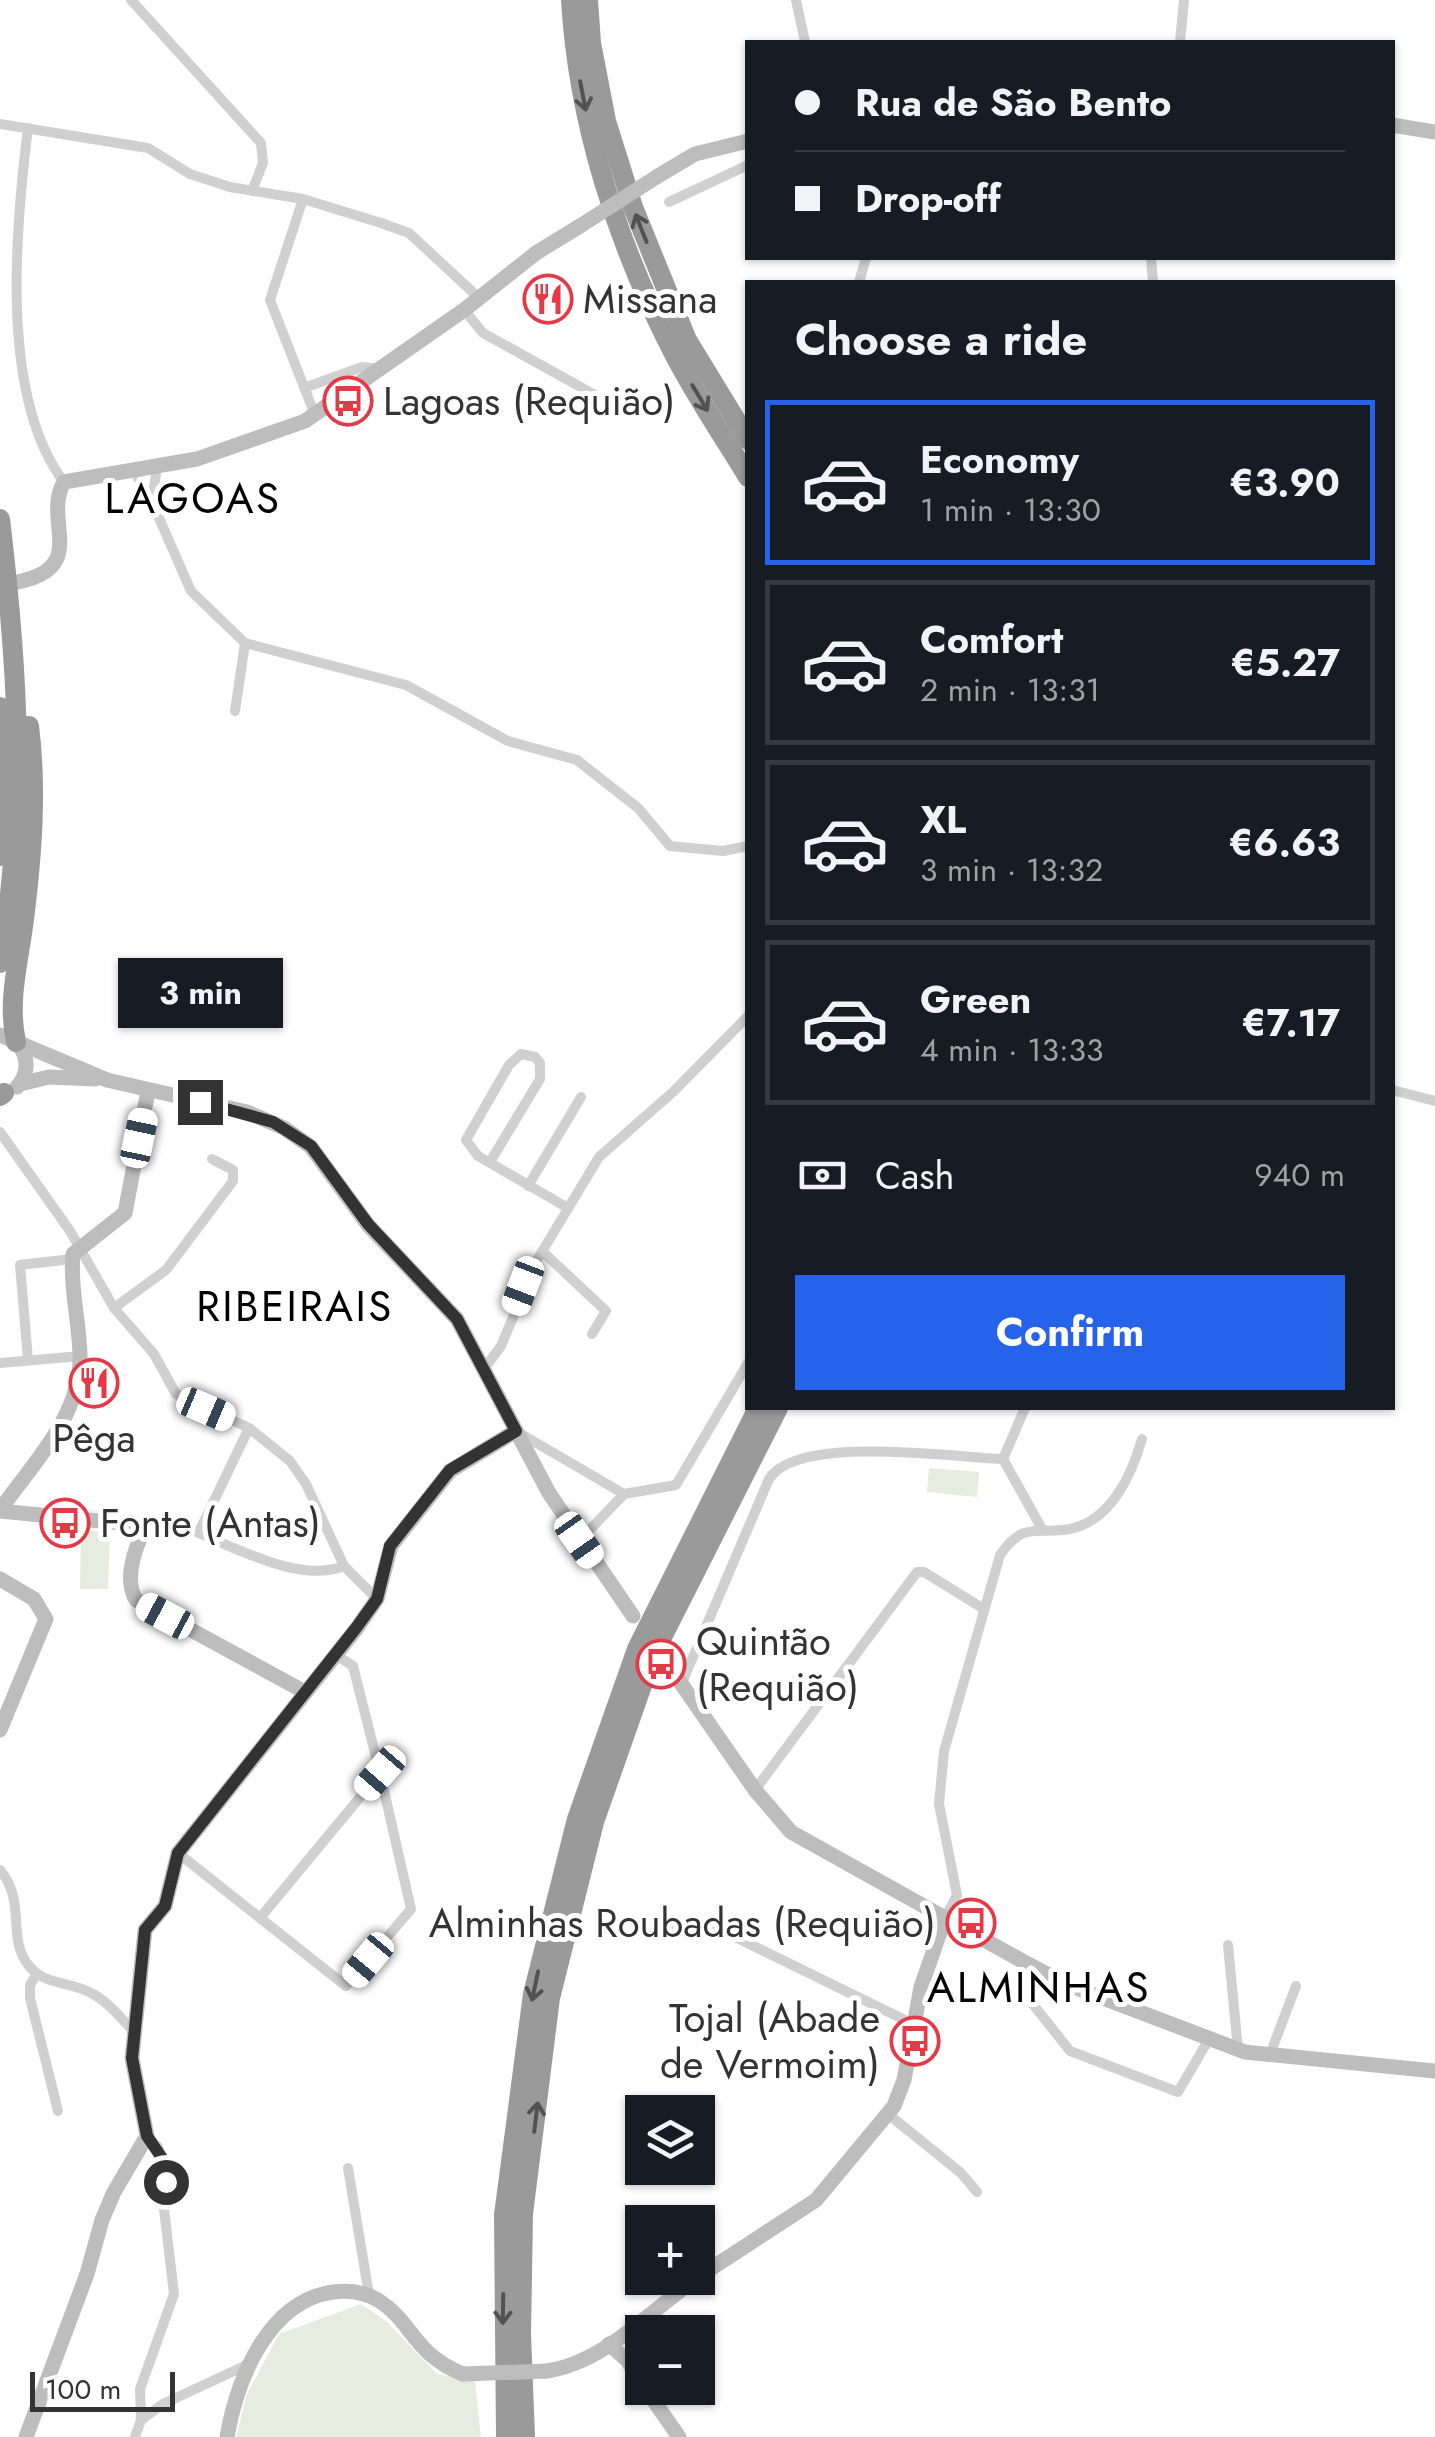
<!DOCTYPE html>
<html lang="en">
<head>
<meta charset="utf-8">
<style>
  :root { --surface:#171b24; --page:#242831; --text:#f1f3f6; --muted:#9ea1a6; --line:#363941; --accent:#2563eb }
  body { margin:0; font-family:Jost,sans-serif; background:var(--page); color:var(--text); height:100vh; display:flex; flex-direction:column; font-size:38px; white-space:nowrap }
  * { box-sizing:border-box; margin:0 }
  p { font-size:32px; color:var(--muted) }
  .icon { flex:none; width:55px; height:55px; fill:none; stroke:currentColor; stroke-width:2; stroke-linecap:round; stroke-linejoin:round }
  .map { position:relative; flex:1; overflow:hidden }
  .sheet { position:absolute; left:745px; top:280px; width:650px; height:1130px; display:flex; flex-direction:column; background:var(--surface); border-radius:0px; box-shadow:0 2px 8px #0004 }
  .sheet>* { flex:none }
  .banner { position:absolute; left:745px; top:40px; width:650px; height:220px; border-radius:0px; box-shadow:0 2px 8px #0004; display:grid; align-content:center; height:220px; padding:0 50px; background:var(--surface) }
  .buttons { position:absolute; left:625px; top:2095px; display:grid; gap:20px }
  .buttons a { display:grid; place-items:center; width:90px; height:90px; border-radius:0px; background:var(--surface); box-shadow:0 2px 8px #0004; font-size:50px }
  .scale { position:absolute; left:30px; bottom:25px; width:145px; box-sizing:border-box; padding-left:10px; border:5px solid #333; border-top:0; font-size:28px; line-height:35px; white-space:nowrap; color:#333; -webkit-text-stroke:8px #fff; paint-order:stroke }
  .end { position:absolute; width:45px; height:45px; margin:-22px; border:12px solid #333; background:#fff; box-shadow:0 0 0 5px #fff }
  .from { border-radius:50% }
  .bubble { position:absolute; height:70px; border-radius:0px; background:var(--surface); box-shadow:0 2px 8px #0004; font-size:32px; font-weight:700; line-height:70px; text-align:center }
  .car { position:absolute; width:30px; height:60px; margin:-30px -15px; border-radius:12px; box-shadow:0 0 8px 2px #0007; background:linear-gradient(#fff 24%,#345 0 40%,#fff 0 76%,#345 0 86%,#fff 0) }
  .banner b { display:flex; align-items:center; gap:35px; height:95px; font-size:38px }
  .banner b+b { border-top:2px solid var(--line) }
  .banner i { width:25px; height:25px; background:var(--text) }
  ul { padding:0; list-style:none }
  li { display:flex; align-items:center; gap:30px; height:165px; margin:0 20px 15px; padding:0 30px; border:5px solid var(--line); border-radius:0px }
  li div { flex:1 }
  li b { display:block; font-size:38px }
  li em { font-style:normal; font-weight:700 }
  li.active { border-color:var(--accent) }
  li>.icon { width:90px; height:90px; stroke-width:1.5 }
  h2 { padding:0 50px; font-size:45px; line-height:120px }
  .pay { display:flex; align-items:center; gap:25px; height:110px; padding:0 50px; font-size:38px }
  .pay p { margin-inline-start:auto }
  .action { display:flex; gap:20px; margin-top:auto; padding:20px 50px }
  .action a { flex:1; height:115px; border-radius:0px; background:var(--accent); color:#fff; font-size:40px; font-weight:700; line-height:115px; text-align:center }
  .map>svg:first-child { display:block }
</style>
</head>
<body>
<div class="map">
<svg width="1435" height="2437" viewBox="0 0 1435 2437">
  <rect width="100%" height="100%" fill="#fff"/>
  <!-- green -->
  <g fill="#e6ecdf">
    <path d="M 929,1468 L 979,1472 L 977,1497 L 927,1492 Z"/>
    <path d="M 81,1530 L 110,1532 L 108,1589 L 80,1589 Z"/>
    <path d="M 361,2304 L 386,2321 L 437,2374 L 475,2381 L 481,2437 L 236,2437 L 247,2394 L 279,2334 Z"/>
  </g>
  <g fill="none" stroke-linecap="round" stroke-linejoin="round">
    <!-- street -->
    <g stroke="#d0d0d0" stroke-width="10">
      <path d="M 131,0 L 261,143 L 263,163 L 252,191"/>
      <path d="M 796,0 L 805,42"/>
      <path d="M 1180,42 L 1184,0"/>
      <path d="M 0,124 L 148,148 L 190,174 L 230,187 L 303,199 L 381,223 L 409,233 L 478,297"/>
      <path d="M 28,128 C 15,232 0,398 64,482"/>
      <path d="M 303,199 L 270,300 L 315,415"/>
      <path d="M 669,202 L 748,165"/>
      <path d="M 1151,258 L 1153,282"/>
      <path d="M 859,282 L 866,258"/>
      <path d="M 464,310 L 483,333 L 595,395"/>
      <path d="M 304,388 L 362,367 L 381,369"/>
      <path d="M 157,467 L 152,502 L 191,591 L 245,643 L 406,685 L 508,741 L 577,760 L 638,808 L 670,846 L 723,851 L 748,846"/>
      <path d="M 134,471 L 151,501"/>
      <path d="M 235,711 L 245,643"/>
      <path d="M 1392,1090 L 1435,1101"/>
      <path d="M 0,1132 L 70,1231 L 114,1308 L 154,1354 L 176,1394 L 249,1428 L 290,1461 L 306,1484 L 344,1566 L 377,1599"/>
      <path d="M 490,1162 L 540,1079 L 540,1063 L 535,1057 L 521,1054 L 509,1065 L 466,1140 L 478,1156 L 568,1208"/>
      <path d="M 528,1186 L 581,1097"/>
      <path d="M 542,1251 L 606,1311 L 592,1334"/>
      <path d="M 114,1308 L 166,1270 L 233,1181 L 233,1170 L 212,1159"/>
      <path d="M 28,1360 L 20,1265 L 72,1259"/>
      <path d="M 0,1363 L 81,1356"/>
      <path d="M 484,1369 L 501,1346 L 537,1260 L 599,1157 L 673,1092 L 748,1016"/>
      <path d="M 521,1434 L 624,1494 L 676,1485 L 748,1363"/>
      <path d="M 1003,1459 L 1042,1529"/>
      <path d="M 1003,1459 L 1025,1408"/>
      <path d="M 145,1529 L 162,1519 C 214,1534 292,1587 344,1566"/>
      <path d="M 199,1532 L 249,1428"/>
      <path d="M 580,1540 L 624,1494"/>
      <path d="M 681,1685 L 769,1479 C 798,1434 951,1457 1003,1459"/>
      <path d="M 755,1790 L 917,1572 L 924,1572 L 984,1609"/>
      <path d="M 178,1853 L 260,1918 L 380,1773 L 353,1666 L 336,1655"/>
      <path d="M 0,1870 C 27,1902 6,1938 29,1966 C 45,1986 72,1981 93,1994 C 108,2002 122,2019 134,2032"/>
      <path d="M 260,1918 L 346,1986 L 411,1909 L 380,1773"/>
      <path d="M 945,1918 L 957,1895 L 939,1804 L 944,1751 L 1000,1555 C 1025,1520 1035,1535 1070,1529 C 1111,1521 1132,1474 1142,1439"/>
      <path d="M 661,1927 L 727,1933 L 915,2025"/>
      <path d="M 1228,1945 L 1238,2050"/>
      <path d="M 1026,1963 L 1020,1988 L 1070,2051 L 1178,2092 L 1209,2039"/>
      <path d="M 36,1975 L 30,1985 L 30,1998 L 58,2111"/>
      <path d="M 1269,2057 L 1296,1986"/>
      <path d="M 888,2114 L 961,2173 L 977,2192"/>
      <path d="M 348,2168 L 369,2295"/>
      <path d="M 141,2420 L 163,2404 L 251,2363"/>
      <path d="M 135,2437 L 141,2420 L 140,2389 L 174,2294 L 164,2209 L 167,2174 L 158,2147 L 147,2136"/>
    </g>
    <!-- secondary -->
    <g stroke="#bdbdbd" stroke-width="15">
      <path d="M 1392,125 L 1435,132"/>
      <path d="M 658,176 L 695,154 L 748,141"/>
      <path d="M 18,582 C 90,567 42,520 64,482 L 197,459 L 305,421 L 464,310 L 536,253 L 580,226"/>
      <path d="M 0,1035 L 107,1080 L 247,1112 L 284,1128 L 311,1147 L 368,1225 L 457,1319 L 549,1493 L 633,1616"/>
      <path d="M 20,1084 L 49,1077 L 95,1079"/>
      <path d="M 17,1087 C 29,1073 29,1058 18,1044"/>
      <path d="M 0,1510 C 33,1463 82,1416 80,1354 C 79,1321 70,1287 73,1254 L 125,1213 L 148,1091"/>
      <path d="M 0,1511 L 130,1524 L 145,1529 C 134,1549 124,1580 136,1600 L 305,1692"/>
      <path d="M 0,1579 L 34,1599 L 46,1619 L 0,1730"/>
      <path d="M 662,1656 L 755,1790 L 791,1832 L 1026,1963 L 1066,1984 L 1245,2052 L 1435,2071"/>
      <path d="M 698,2277 L 816,2200 L 894,2106 L 904,2080 L 921,1987 L 945,1918"/>
      <path d="M 609,2344 L 628,2361 L 642,2384"/>
      <path d="M 547,2371 C 604,2363 651,2310 697,2278"/>
      <path d="M 645,2388 L 679,2437"/>
      <path d="M 26,2437 L 87,2274 L 102,2220 L 114,2192 L 147,2136 L 132,2058 L 145,1930 L 165,1906 L 178,1853 L 357,1628 L 377,1599 L 391,1546 L 450,1471 L 516,1431"/>
      <path d="M 227,2437 C 237,2379 268,2301 333,2292 C 348,2290 364,2292 378,2300 C 413,2322 413,2354 463,2374"/>
    </g>
    <!-- highway -->
    <g stroke="#9a9a9a" stroke-width="20">
      <path d="M 571,0 C 578,122 617,243 673,352 C 695,395 723,436 748,477"/>
      <path d="M 588,0 L 591,43 L 606,121 L 633,207 L 687,340 L 748,440"/>
      <path d="M 0,519 C 18,668 27,814 0,963"/>
      <path d="M 0,707 L 4,782 L 0,856"/>
      <path d="M 16,1042 C 7,1000 19,961 24,919 C 32,855 37,790 29,726"/>
      <path d="M 0,1096 L 4,1093"/>
      <path d="M 506,2437 L 504,2215 L 533,1994 L 577,1819 L 637,1649 L 758,1408"/>
      <path d="M 525,2437 L 521,2334 L 523,2214 L 550,1998 L 594,1822 L 652,1657 L 778,1408"/>
    </g>
    <!-- secondary-bridge -->
    <g stroke="#bdbdbd" stroke-width="15">
      <path d="M 580,226 L 658,176"/>
      <path d="M 463,2374 L 547,2371"/>
    </g>
  </g>
  <!-- one-way arrows -->
  <defs><path id="oneway-shaft" d="M-6 0H5M1.5-3L5.5 0L1.5 3" fill="none" stroke-width="1.6" stroke-linecap="round" stroke-linejoin="round" transform="scale(2.5)"/></defs>
  <g stroke="#525252">
    <use href="#oneway-shaft" transform="translate(583 96) rotate(79)"/>
    <use href="#oneway-shaft" transform="translate(641 228) rotate(-112)"/>
    <use href="#oneway-shaft" transform="translate(700 398) rotate(59)"/>
    <use href="#oneway-shaft" transform="translate(535 1986) rotate(102)"/>
    <use href="#oneway-shaft" transform="translate(536 2117) rotate(-83)"/>
    <use href="#oneway-shaft" transform="translate(503 2309) rotate(91)"/>
  </g>
  <g fill="none" stroke-linecap="round" stroke-linejoin="round">
    <!-- route -->
    <path stroke="#333" stroke-width="12" d="M 166,2182 L 164,2161 L 147,2136 L 132,2058 L 145,1930 L 165,1906 L 178,1853 L 356,1628 L 377,1599 L 390,1546 L 450,1470 L 516,1431 L 457,1319 L 368,1224 L 311,1146 L 273,1122 L 200,1102"/>
  </g>
  <!-- icons -->
  <defs>
    <g id="restaurant-ring" transform="scale(2.5)"><circle r="9.5" fill="#fff" stroke="#e63946" stroke-width="1.5"/><path d="M-5-6h1v4h1v-4h1v4h1v-4h1v5L-1.5 .5V6h-2V.5L-5-1ZM5-6V6H3V1.5H1.5Q1.5-4 5-6Z" fill="#e63946"/></g>
    <g id="bus-ring" transform="scale(2.5)"><circle r="9.5" fill="#fff" stroke="#e63946" stroke-width="1.5"/><path d="M-5-6H5V4H4V6H2V4H-2V6H-4V4H-5ZM-3.5-4V0h7V-4ZM-3.5 1.2v1.5H-2V1.2ZM2 1.2v1.5H3.5V1.2Z" fill="#e63946"/></g>
  </defs>
  <g fill-rule="evenodd">
    <use href="#restaurant-ring" x="548" y="299"/>
    <use href="#bus-ring" x="348" y="401"/>
    <use href="#restaurant-ring" x="94" y="1383"/>
    <use href="#bus-ring" x="65" y="1523"/>
    <use href="#bus-ring" x="661" y="1664"/>
    <use href="#bus-ring" x="971" y="1923"/>
    <use href="#bus-ring" x="915" y="2041"/>
  </g>
  <g text-anchor="middle" stroke-width="10" stroke-linejoin="round" paint-order="stroke">
    <!-- poi labels -->
    <g font-size="40" fill="#333" stroke="#fff" text-anchor="start">
      <text x="583" y="313">Missana</text>
      <text x="383" y="415">Lagoas (Requião)</text>
      <text x="94" y="1452" text-anchor="middle">Pêga</text>
      <text x="100" y="1537">Fonte (Antas)</text>
      <text x="696" y="1655">Quintão<tspan x="696" dy="46">(Requião)</tspan></text>
      <text x="936" y="1937" text-anchor="end">Alminhas Roubadas (Requião)</text>
      <text x="880" y="2032" text-anchor="end">Tojal (Abade<tspan x="880" dy="46">de Vermoim)</tspan></text>
    </g>
    <!-- neighbourhood labels -->
    <g font-size="42" letter-spacing="2.5" fill="#000" stroke="#fff">
      <text x="193" y="513">LAGOAS</text>
      <text x="295" y="1321">RIBEIRAIS</text>
      <text x="1039" y="2002">ALMINHAS</text>
    </g>
  </g>
</svg>
<div class="buttons">
<a><svg class="icon" aria-label="layers" viewBox="0 0 24 24"><path d="M12 4l9 5-9 5-9-5zM3 14l9 5 9-5"/></svg></a>
<a>+</a>
<a>−</a>
</div>
<div class="scale">100 m</div>
<i class="end from" style="left:166px;top:2182px"></i>
<i class="end" style="left:200px;top:1102px"></i>
<div class="bubble" style="left:118px;top:958px;width:165px">3 min</div>
<i class="car" style="left:139px;top:1138px;rotate:12deg"></i>
<i class="car" style="left:523px;top:1286px;rotate:201deg"></i>
<i class="car" style="left:206px;top:1409px;rotate:113deg"></i>
<i class="car" style="left:579px;top:1540px;rotate:145deg"></i>
<i class="car" style="left:165px;top:1616px;rotate:298deg"></i>
<i class="car" style="left:380px;top:1773px;rotate:221deg"></i>
<i class="car" style="left:368px;top:1960px;rotate:220deg"></i>
<div class="banner">
<b><i class="from"></i>Rua de São Bento</b>
<b><i></i>Drop-off</b>
</div>
<section class="sheet">
<h2>Choose a ride</h2>
<ul>
<li class="active"><svg class="icon" aria-label="car" viewBox="0 0 24 24"><path d="M5 17H2v-5l4-1 3-4h7l3 4 3 1v5h-3M9 17h6M6 11h13"/><circle cx="7" cy="17" r="2"/><circle cx="17" cy="17" r="2"/></svg><div><b>Economy</b><p>1 min · 13:30</p></div><em>€3.90</em></li>
<li><svg class="icon" aria-label="car" viewBox="0 0 24 24"><path d="M5 17H2v-5l4-1 3-4h7l3 4 3 1v5h-3M9 17h6M6 11h13"/><circle cx="7" cy="17" r="2"/><circle cx="17" cy="17" r="2"/></svg><div><b>Comfort</b><p>2 min · 13:31</p></div><em>€5.27</em></li>
<li><svg class="icon" aria-label="car" viewBox="0 0 24 24"><path d="M5 17H2v-5l4-1 3-4h7l3 4 3 1v5h-3M9 17h6M6 11h13"/><circle cx="7" cy="17" r="2"/><circle cx="17" cy="17" r="2"/></svg><div><b>XL</b><p>3 min · 13:32</p></div><em>€6.63</em></li>
<li><svg class="icon" aria-label="car" viewBox="0 0 24 24"><path d="M5 17H2v-5l4-1 3-4h7l3 4 3 1v5h-3M9 17h6M6 11h13"/><circle cx="7" cy="17" r="2"/><circle cx="17" cy="17" r="2"/></svg><div><b>Green</b><p>4 min · 13:33</p></div><em>€7.17</em></li>
</ul>
<div class="pay"><svg class="icon" aria-label="cash" viewBox="0 0 24 24"><path d="M3 7h18v10H3z"/><circle cx="12" cy="12" r="2"/></svg>Cash<p>940 m</p></div>
<div class="action"><a>Confirm</a></div>
</section>
</div>
</body>
</html>
